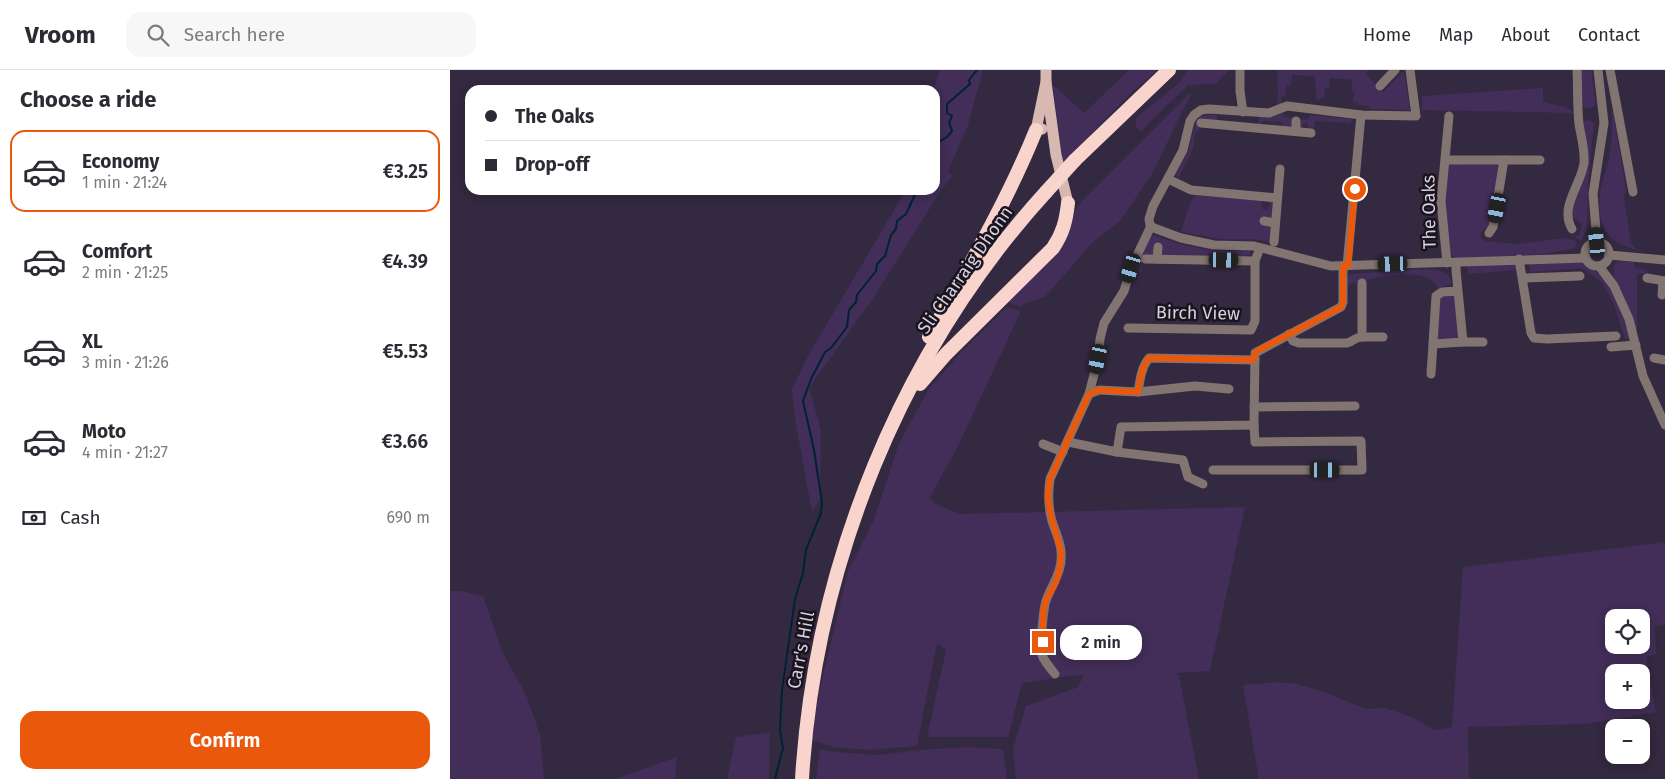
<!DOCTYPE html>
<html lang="en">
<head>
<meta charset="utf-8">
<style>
  :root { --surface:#fff; --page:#f7f7f7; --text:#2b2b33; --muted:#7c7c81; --line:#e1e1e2; --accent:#ea580c }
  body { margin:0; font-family:"Fira Sans",sans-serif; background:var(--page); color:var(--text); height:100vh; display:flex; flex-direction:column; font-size:19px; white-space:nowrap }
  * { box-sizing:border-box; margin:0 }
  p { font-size:16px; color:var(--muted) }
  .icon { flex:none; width:28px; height:28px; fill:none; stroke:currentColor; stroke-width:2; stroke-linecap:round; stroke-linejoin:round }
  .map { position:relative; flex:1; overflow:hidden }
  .sheet { display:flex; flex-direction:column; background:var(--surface); width:450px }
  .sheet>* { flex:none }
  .banner { position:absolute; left:15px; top:15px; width:475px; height:110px; border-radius:15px; box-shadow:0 2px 12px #0003; display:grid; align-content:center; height:110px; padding:0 20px; background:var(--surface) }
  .fabs { position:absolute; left:1155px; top:539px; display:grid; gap:10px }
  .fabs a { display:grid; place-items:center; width:45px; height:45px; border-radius:10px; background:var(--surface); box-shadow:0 2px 12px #0003; font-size:25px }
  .end { position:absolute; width:22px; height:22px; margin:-11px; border:6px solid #ea580c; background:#fff; box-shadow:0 0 0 2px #fff }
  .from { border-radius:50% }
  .bubble { position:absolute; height:35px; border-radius:15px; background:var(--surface); box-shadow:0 2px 12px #0003; font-size:16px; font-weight:600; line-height:35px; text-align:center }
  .car { position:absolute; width:15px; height:30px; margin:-15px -8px; border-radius:6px; box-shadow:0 0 4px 1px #0007; background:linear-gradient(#222 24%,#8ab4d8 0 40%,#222 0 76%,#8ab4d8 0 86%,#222 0) }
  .banner b { display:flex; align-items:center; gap:18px; height:48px; font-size:19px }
  .banner b+b { border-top:1px solid var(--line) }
  .banner i { width:12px; height:12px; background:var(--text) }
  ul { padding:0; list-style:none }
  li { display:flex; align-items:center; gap:15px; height:82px; margin:0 10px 8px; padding:0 10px; border:2px solid transparent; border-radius:15px }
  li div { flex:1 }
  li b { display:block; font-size:19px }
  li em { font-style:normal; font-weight:600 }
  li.on { border-color:var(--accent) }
  li>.icon { width:45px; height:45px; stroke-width:1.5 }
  h2 { padding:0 20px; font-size:22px; line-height:60px }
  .pay { display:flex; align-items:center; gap:12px; height:55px; padding:0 20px; font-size:19px }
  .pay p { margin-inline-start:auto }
  .action { display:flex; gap:10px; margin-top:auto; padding:10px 20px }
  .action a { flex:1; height:58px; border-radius:15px; background:var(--accent); color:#fff; font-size:20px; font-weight:600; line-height:58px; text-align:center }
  header { display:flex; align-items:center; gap:30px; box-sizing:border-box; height:70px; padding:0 25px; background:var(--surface); border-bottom:1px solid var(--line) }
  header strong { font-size:24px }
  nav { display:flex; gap:28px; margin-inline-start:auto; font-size:18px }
  .search { width:350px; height:45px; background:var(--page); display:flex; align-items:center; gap:12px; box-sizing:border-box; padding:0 18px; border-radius:15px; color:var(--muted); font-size:19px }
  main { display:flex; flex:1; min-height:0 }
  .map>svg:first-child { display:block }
</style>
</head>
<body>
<header>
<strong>Vroom</strong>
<div class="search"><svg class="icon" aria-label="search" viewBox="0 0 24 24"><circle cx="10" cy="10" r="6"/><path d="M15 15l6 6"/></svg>Search here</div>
<nav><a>Home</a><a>Map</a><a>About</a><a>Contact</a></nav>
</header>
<main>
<section class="sheet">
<h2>Choose a ride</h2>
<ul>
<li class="on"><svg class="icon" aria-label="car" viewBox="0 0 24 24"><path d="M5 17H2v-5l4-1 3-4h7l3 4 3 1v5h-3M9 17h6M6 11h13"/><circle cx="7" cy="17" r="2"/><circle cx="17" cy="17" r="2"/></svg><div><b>Economy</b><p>1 min · 21:24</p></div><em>€3.25</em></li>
<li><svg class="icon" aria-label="car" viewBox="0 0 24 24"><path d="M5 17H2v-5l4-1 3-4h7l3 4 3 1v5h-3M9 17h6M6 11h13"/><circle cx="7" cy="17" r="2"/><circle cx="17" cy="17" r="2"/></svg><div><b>Comfort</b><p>2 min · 21:25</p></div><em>€4.39</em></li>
<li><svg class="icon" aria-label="car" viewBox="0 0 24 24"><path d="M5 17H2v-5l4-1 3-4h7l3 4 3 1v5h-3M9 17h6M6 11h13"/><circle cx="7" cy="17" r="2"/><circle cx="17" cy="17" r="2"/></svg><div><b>XL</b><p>3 min · 21:26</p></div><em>€5.53</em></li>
<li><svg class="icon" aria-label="car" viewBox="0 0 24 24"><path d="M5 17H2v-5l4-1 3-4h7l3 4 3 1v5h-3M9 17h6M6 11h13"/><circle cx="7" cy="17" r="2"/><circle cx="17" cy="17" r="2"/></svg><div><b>Moto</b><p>4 min · 21:27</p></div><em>€3.66</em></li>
</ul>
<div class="pay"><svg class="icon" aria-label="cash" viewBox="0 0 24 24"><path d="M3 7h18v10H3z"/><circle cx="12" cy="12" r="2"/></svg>Cash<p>690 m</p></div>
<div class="action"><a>Confirm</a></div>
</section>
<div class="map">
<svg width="1215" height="709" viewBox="0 0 1215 709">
  <rect width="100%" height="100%" fill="#332940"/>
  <!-- green -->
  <g fill="#422e58" fill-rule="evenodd">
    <path d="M 490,0 L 533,0 L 518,55 L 498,101 L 502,106 L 488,125 L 424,227 L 359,318 L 371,360 L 370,430 L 362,442 L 345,349 L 342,319 L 359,284 L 456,120 L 485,120 L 485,20 L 483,20 Z"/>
    <path d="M 679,0 L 707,0 L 677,27 L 612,94 L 603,15 L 634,43 Z"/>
    <path d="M 738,0 L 779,0 L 765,14 L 738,15 L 691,61 L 686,57 L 686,48 L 730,12 Z"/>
    <path d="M 827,0 L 918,0 L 916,4 L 933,22 L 954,1 L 960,40 L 919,39 L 919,36 L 908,35 L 908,33 L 906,32 L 905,34 L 903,34 L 904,21 L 902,21 L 902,10 L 880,8 L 879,19 L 875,18 L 874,28 L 871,28 L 871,30 L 866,29 L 865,6 L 842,5 L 841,15 L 836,15 L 835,26 L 831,27 L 831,34 L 824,37 L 828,31 Z"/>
    <path d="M 1131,0 L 1141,0 L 1146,34 L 1142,38 L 1135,38 L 1131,34 Z"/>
    <path d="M 1093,18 L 1093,32 L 1115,37 L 1125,43 L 972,40 L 972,26 Z"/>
    <path d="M 739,24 L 741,24 L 702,104 L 670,151 L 642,173 L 595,227 L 576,233 L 570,237 L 557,232 L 621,155 L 625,141 L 632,131 Z"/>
    <path d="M 1162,37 L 1176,119 L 1174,128 L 1181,173 L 1184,177 L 1191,181 C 1158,174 1146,157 1150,122 C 1152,111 1157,99 1159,88 C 1162,71 1162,54 1162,37 Z"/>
    <path d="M 834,43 L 833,47 L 858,50 L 860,45 L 901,49 L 901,53 L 865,51 L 864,59 L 858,58 L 858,54 L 854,53 L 852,59 L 843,50 L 842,55 L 837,57 L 832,57 L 832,52 L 812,51 L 811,55 L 809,55 L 809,47 L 822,47 Z"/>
    <path d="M 756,45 L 767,45 L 767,50 L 749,54 L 749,62 L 745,62 L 743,79 L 728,109 L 726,104 L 738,83 L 745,53 L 750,47 Z"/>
    <path d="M 1137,50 L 1144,52 L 1138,115 L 1137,158 L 1131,171 L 1125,167 L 1130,164 L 1132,156 L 1129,152 L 1122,147 L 1122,139 L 1138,81 L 1133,52 Z"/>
    <path d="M 1000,94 L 1049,95 L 1040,156 L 1034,158 L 1030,167 L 1035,171 L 1069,174 L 1115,168 L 1124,170 L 1127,174 L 1125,178 L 1094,184 L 1013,188 L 1006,188 L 1000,183 L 994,127 L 997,96 Z"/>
    <path d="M 747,124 L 812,129 L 812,139 L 818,140 L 818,137 L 820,137 L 819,130 L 822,132 L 821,172 L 804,169 L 769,169 L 731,162 L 741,131 Z"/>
    <path d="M 703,165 L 730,174 L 765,181 L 800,181 L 802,184 L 794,186 L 794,188 L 714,186 C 706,181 699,187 693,192 L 691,203 L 687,201 L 698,169 Z"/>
    <path d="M 1131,190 C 1138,197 1146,201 1153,207 C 1166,220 1176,251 1182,269 L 1175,269 L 1164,235 L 1152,212 L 1132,198 L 1080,202 L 1079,192 Z"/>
    <path d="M 1067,191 L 1068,200 L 1018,204 L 1017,196 Z"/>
    <path d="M 1169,191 L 1184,192 L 1185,198 L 1197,200 L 1196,204 L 1187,203 L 1187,264 L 1163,206 L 1165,194 Z"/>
    <path d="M 957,200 C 971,200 997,195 1001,212 L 1001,214 L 988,218 C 976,192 920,210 898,214 L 896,210 L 900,204 Z"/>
    <path d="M 990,226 L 1005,226 L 1008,265 L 1007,268 L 989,269 L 987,267 Z"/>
    <path d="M 557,237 L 571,241 L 508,376 L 480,427 L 485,434 L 511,444 L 795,437 L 760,601 L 726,603 L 729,606 L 749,709 L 566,709 L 563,679 L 576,636 L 628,617 L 634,605 L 620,606 L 572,613 L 558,667 L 477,667 L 496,580 L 487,573 L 467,676 L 419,680 L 383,677 L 361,670 L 369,622 L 398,501 L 423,452 L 449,373 L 479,319 L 512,281 Z"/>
    <path d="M 1215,472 L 1215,555 L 1205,557 L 1206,584 L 1196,587 L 1206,642 L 1135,654 L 1018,657 L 1019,709 L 809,709 L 793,615 L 828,612 L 847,614 L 874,622 L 916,639 L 936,638 L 964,648 L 984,660 L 1002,657 L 1013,497 ZM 1164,548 L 1191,548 L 1191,575 L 1164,575 ZM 1164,602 L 1191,602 L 1191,630 L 1164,630 Z"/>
    <path d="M 0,521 L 10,521 L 33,526 L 51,579 L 77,627 L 90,665 L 94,709 L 0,709 Z"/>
    <path d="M 320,662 L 319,709 L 277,709 L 286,667 Z"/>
    <path d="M 518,677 L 553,679 L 557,709 L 366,709 L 370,679 L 386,682 L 428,685 L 469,680 Z"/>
    <path d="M 227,687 L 225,709 L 165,709 Z"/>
  </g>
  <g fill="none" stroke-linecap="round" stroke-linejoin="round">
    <!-- stream -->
    <g stroke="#002333" stroke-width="2">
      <path d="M 485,74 L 497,67 L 502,61 L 499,52 L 501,49 L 502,46 L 497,43 L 497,34 L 520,14 L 519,10 L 527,0"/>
      <path d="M 325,709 L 333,678 L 330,660 L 332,620 L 345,529 L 353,503 L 356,480 L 371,443 L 372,433 L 364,380 L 353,331 L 361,309 L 375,282 L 381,278 L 397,257 L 399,240 L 406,232 L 407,225 L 426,201 L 427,194 L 435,186 L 441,165 L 446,159 L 447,151 L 456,144 L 467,120"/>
    </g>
    <!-- minor -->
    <g stroke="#827470" stroke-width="9">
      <path d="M 790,0 L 790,21 L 793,42"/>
      <path d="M 960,0 L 966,46 L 911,45 L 837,36 L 819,43 L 759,39 L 751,40 L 744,45 L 740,51 L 733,80 L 703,136 L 699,149 L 700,155 L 704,158 L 731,168 L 764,175 L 804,176 L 881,196 L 1136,188"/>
      <path d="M 1160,0 L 1183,122"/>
      <path d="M 930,16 L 945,0"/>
      <path d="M 751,53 L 861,63"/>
      <path d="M 846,61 L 846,51"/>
      <path d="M 996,90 L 1090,90"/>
      <path d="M 718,109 L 741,120 L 827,128"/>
      <path d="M 814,151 L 825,153"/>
      <path d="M 1122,159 C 1109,137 1131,115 1134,93 C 1135,79 1131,67 1129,54 C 1127,36 1128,18 1127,0"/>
      <path d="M 1039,163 L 1043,157 L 1054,90"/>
      <path d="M 824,172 L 830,99"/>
      <path d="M 1147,172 L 1143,124 L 1154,53 L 1148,0"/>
      <circle cx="1147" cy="184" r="12"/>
      <path d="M 1159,185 L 1215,190"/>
      <path d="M 695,189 L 805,191 L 810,178"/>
      <path d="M 707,189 L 708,177"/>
      <path d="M 1069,189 L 1081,263 L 1084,268 L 1097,269 L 1166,266"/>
      <path d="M 997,193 L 991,131 L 999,46"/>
      <path d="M 1006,193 L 1006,200 L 1013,272 L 983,274 L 986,226 L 992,222 L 1008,221"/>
      <path d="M 897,196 L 911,45"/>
      <path d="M 1149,196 L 1164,216 L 1179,249 L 1193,306 L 1215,355"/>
      <path d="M 1073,208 L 1130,206"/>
      <path d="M 1197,208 L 1215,211"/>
      <path d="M 1212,225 L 1213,211"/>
      <path d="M 678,258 L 801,260 L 805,251 L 805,191"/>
      <path d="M 839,264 L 843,271 L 849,273 L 897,273 C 903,272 905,267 912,267 L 912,213"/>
      <path d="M 912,267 L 933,267"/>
      <path d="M 1013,272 L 1033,272"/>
      <path d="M 1161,277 L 1186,275"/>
      <path d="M 1204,288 L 1215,290"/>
      <path d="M 981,304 L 983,274"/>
      <path d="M 688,322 C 690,310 691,298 699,288 L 805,290"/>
      <path d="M 639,324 L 649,320 L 688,322 L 745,316 L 779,319"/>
      <path d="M 804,337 L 905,336"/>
      <path d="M 618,372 L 667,382 L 733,390 L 738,407 L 753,414"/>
      <path d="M 593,374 L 613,382"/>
      <path d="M 667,382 L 671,357 L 804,355 L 805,283 L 891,237 L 893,232 L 893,196"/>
      <path d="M 763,400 L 912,400 L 911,371 L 805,372 L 804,355"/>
      <path d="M 605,604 C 601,599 594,591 592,585 C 590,576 593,537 597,528 C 604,511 613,500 611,481 C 610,470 605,461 602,451 C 598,437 598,423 600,409 L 639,324 L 648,289 L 650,269 L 654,253 L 674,221 L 681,198 L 701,156"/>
    </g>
    <!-- major -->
    <g stroke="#d7b9b2" stroke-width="11">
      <path d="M 596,12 L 606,85 L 618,133"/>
      <path d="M 592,59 L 586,60 L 596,12 L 596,0"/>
    </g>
    <!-- highway -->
    <g stroke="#f9d4cc" stroke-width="14">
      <path d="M 625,90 L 719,0"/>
      <path d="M 479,267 C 517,200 557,132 586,60"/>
      <path d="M 470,314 L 496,284 L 603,178 C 613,163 616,151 618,133"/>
      <path d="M 352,709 C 365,495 451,281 596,122"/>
    </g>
    <!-- highway-bridge -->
    <path stroke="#f9d4cc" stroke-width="14" d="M 596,122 L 625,90"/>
  </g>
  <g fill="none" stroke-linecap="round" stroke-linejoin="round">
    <!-- route -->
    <path stroke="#ea580c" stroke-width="6" d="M 593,572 L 593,543 L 596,530 L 606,512 L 610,498 L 611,481 L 602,450 L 598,430 L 598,422 L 600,409 L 639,324 L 648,320 L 688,322 C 690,310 691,298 699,288 L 804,290 L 804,285 L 807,281 L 891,237 L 893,232 L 893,196 L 898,196 L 905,119"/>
  </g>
  <g text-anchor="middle" stroke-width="5" stroke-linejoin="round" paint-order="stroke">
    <!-- street labels -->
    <g font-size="18" fill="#d7d0df" stroke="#19141e">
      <text transform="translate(979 142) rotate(-91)" y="6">The Oaks</text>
      <text transform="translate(515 200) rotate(-55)" y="6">Sli Charraig Dhonn</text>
      <text transform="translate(748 243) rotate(1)" y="6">Birch View</text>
      <text transform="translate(351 580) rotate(-79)" y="6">Carr's Hill</text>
    </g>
  </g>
</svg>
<div class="fabs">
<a><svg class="icon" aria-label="locate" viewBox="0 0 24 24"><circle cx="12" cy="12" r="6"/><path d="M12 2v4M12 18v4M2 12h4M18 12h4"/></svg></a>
<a>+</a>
<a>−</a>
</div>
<i class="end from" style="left:905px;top:119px"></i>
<i class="end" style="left:593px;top:572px"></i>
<div class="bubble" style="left:610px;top:555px;width:82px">2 min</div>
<i class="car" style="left:1047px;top:138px;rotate:191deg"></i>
<i class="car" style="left:1147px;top:172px;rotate:354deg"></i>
<i class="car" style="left:774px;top:190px;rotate:91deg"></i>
<i class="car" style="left:943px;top:194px;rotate:268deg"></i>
<i class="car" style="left:681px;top:198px;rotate:197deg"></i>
<i class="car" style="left:648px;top:289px;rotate:192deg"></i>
<i class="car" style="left:875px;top:400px;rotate:90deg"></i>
<div class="banner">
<b><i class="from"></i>The Oaks</b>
<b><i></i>Drop-off</b>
</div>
</div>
</main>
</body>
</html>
